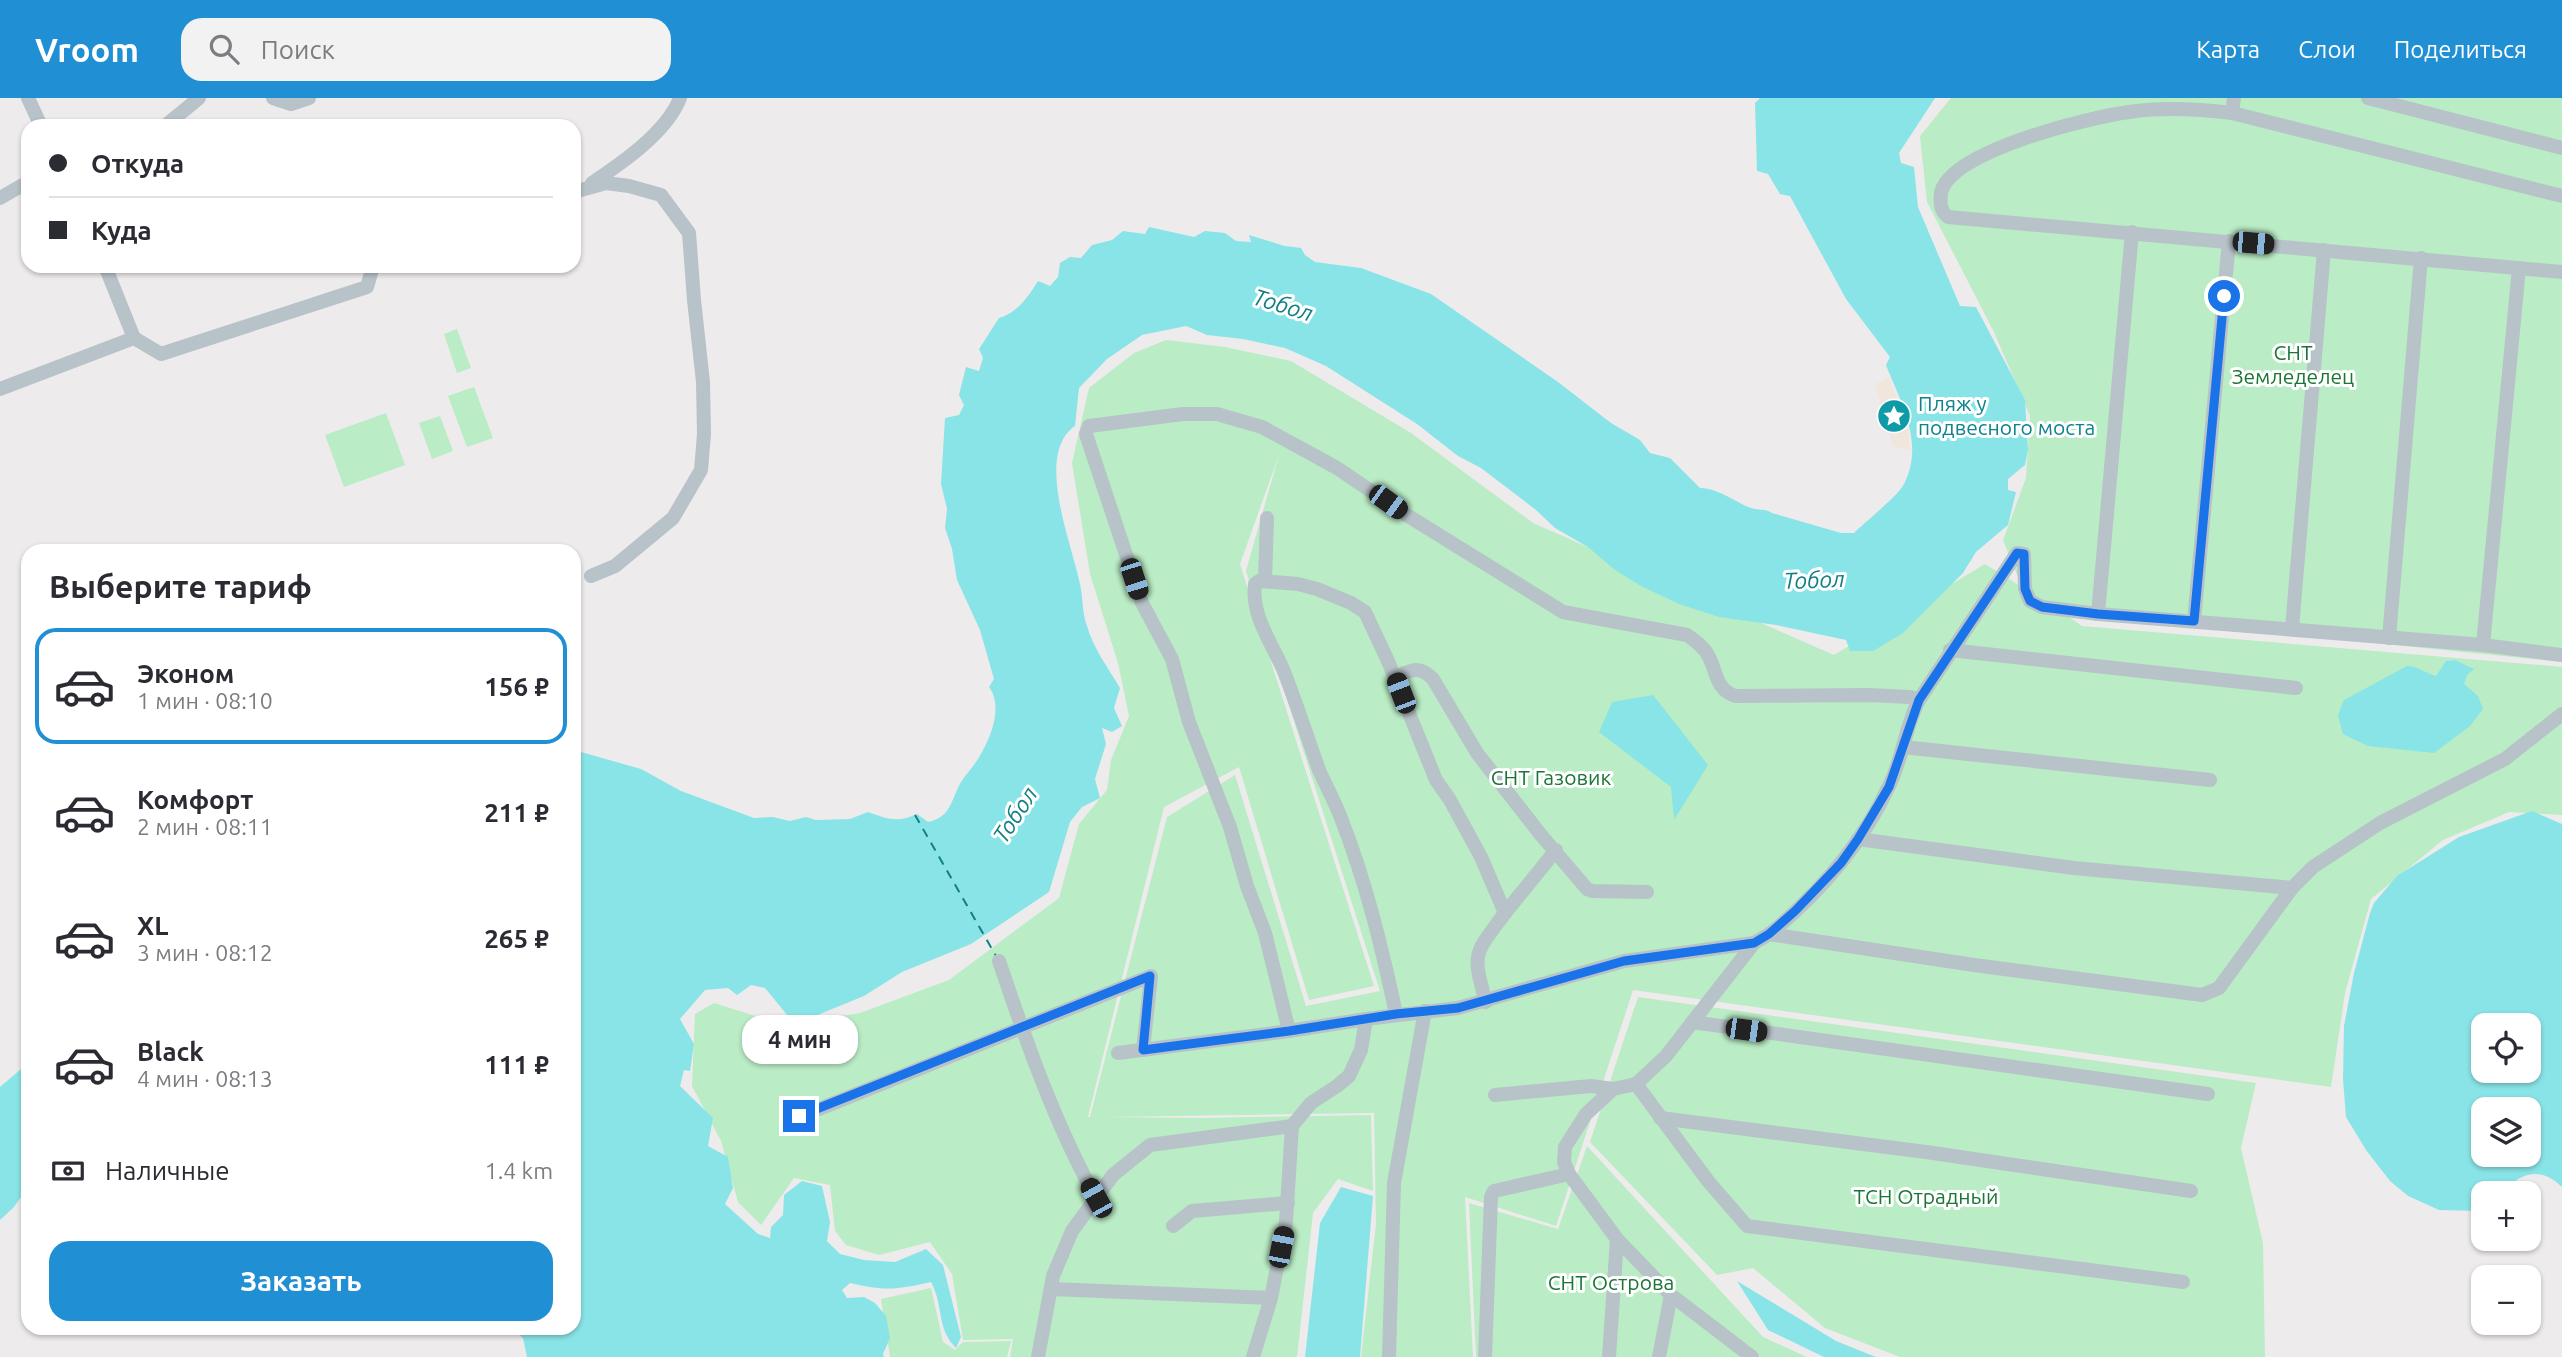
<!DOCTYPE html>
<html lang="ru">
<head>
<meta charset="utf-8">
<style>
  :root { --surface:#fff; --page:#f2f2f3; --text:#2b2b33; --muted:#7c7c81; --line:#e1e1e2; --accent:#208fd4 }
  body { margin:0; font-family:Ubuntu,sans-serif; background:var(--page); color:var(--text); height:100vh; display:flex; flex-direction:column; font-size:26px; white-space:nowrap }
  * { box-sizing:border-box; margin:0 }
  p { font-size:23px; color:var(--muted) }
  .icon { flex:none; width:38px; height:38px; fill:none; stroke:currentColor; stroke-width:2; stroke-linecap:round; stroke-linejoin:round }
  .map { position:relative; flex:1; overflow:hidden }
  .details { position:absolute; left:21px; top:446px; width:560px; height:791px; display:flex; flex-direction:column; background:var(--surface); border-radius:21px; box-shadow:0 2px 5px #0004 }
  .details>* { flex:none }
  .guide { position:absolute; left:21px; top:21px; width:560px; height:154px; border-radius:21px; box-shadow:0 2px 5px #0004; display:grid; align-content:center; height:154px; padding:0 28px; background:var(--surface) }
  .buttons { position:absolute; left:2471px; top:915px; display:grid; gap:14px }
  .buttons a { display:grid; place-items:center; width:70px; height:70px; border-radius:14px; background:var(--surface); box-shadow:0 2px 5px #0004; font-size:35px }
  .end { position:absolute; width:32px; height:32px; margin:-16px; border:9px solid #1a73e8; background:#fff; box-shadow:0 0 0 4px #fff }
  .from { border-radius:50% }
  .bubble { position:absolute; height:49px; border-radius:21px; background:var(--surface); box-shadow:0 2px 5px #0004; font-size:23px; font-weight:700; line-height:49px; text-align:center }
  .car { position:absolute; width:21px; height:42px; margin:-21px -10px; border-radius:9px; box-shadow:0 0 5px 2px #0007; background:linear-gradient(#222 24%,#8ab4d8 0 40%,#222 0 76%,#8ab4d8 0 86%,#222 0) }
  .guide b { display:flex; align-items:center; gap:24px; height:66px; font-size:26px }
  .guide b+b { border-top:2px solid var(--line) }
  .guide i { width:18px; height:18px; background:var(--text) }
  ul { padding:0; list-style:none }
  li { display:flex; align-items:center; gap:21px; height:116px; margin:0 14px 10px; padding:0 14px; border:4px solid transparent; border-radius:21px }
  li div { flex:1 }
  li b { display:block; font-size:26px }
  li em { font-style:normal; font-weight:700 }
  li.selected { border-color:var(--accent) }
  li>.icon { width:63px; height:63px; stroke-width:1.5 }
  h2 { padding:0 28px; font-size:32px; line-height:84px }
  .pay { display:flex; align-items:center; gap:18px; height:77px; padding:0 28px; font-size:26px }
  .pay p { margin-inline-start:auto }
  .button { display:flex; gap:14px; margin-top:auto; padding:14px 28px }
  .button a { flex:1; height:80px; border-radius:21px; background:var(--accent); color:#fff; font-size:28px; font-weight:700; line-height:80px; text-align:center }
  header { display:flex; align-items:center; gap:42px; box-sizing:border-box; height:98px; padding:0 35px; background:var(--accent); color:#fff }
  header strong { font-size:33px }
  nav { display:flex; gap:38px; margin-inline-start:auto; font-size:24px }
  .search { width:490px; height:63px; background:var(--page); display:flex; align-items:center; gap:18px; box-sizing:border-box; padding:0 24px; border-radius:21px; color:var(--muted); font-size:26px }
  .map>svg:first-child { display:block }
</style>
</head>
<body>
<header>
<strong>Vroom</strong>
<div class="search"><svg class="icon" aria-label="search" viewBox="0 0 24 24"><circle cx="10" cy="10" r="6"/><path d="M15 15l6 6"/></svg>Поиск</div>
<nav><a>Карта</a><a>Слои</a><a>Поделиться</a></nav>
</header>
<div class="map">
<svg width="2562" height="1259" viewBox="0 0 2562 1259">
  <rect width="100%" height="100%" fill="#eeebec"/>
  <!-- green -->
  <g fill="#baecc5" fill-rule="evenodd">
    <path d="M 1951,0 L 2562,0 L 2562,564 L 2060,513 L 2082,528 L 2562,569 L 2562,717 L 2509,714 L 2443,742 L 2371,801 L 2345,895 L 2331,989 L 1633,892 L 1556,1128 L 1465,1099 L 1473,1259 L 1361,1259 L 1376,1126 L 1374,1015 L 1107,1019 L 1199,1020 L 1371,1017 L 1373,1093 L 1338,1081 L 1313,1115 L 1297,1259 L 1010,1259 L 1013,1241 L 963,1242 L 952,1176 L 930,1144 L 879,1157 L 846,1147 L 835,1133 L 830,1087 L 794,1080 L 761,1127 L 738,1104 L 721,1043 L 692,988 L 695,916 L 714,905 L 784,927 L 860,915 L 949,882 L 1059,800 L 1079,726 L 1107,692 L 1111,662 L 1129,618 L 1118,565 L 1090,476 L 1072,365 L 1089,290 L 1134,255 L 1166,242 L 1225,249 L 1291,263 L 1411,335 L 1533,425 L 1834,557 L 1985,466 L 2022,489 L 2003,442 L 2026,380 L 2030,318 L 1994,234 L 1927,104 L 1920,38 ZM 1279,357 L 1246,473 L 1380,893 L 1306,908 L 1235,677 L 1167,719 L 1090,1019 L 1088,1019 L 1164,709 L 1239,669 L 1309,902 L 1374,888 L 1240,466 Z"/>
    <path d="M 457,231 L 471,270 L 457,275 L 444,236 Z"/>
    <path d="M 474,289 L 493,340 L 467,349 L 448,298 Z"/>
    <path d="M 386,315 L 405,367 L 344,389 L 325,337 Z"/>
    <path d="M 440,318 L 453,353 L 432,361 L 419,325 Z"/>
    <path d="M 1638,899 L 2256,985 L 2241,1050 L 2263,1145 L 2265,1259 L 1900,1259 L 1825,1230 L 1753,1170 L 1717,1177 L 1590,1044 Z"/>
    <path d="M 1587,1048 L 1763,1239 L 1807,1259 L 1476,1259 L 1469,1105 L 1558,1131 Z"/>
    <path d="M 931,1190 L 943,1244 L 955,1252 L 963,1244 L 1011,1243 L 1007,1259 L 890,1259 L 881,1201 Z"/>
  </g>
  <!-- sand -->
  <path fill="#f0e6dc" d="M 1889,280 L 1908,332 L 1910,352 L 1893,348 L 1875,286 Z"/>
  <!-- water -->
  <g fill="#89e4e7" fill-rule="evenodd">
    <path d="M 1760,0 L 1935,0 L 1899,55 L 1901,65 L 1914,69 L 1918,109 L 1960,208 L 1976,209 L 2025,302 L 2028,352 L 2025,367 L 2008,381 L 2008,392 L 2016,394 L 2008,427 L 1976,454 L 1963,475 L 1903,535 L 1873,553 L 1850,553 L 1846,542 L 1776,527 L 1719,519 L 1679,506 L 1641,488 L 1615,472 L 1588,449 L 1555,430 L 1536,412 L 1481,370 L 1458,358 L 1417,326 L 1326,268 L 1285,250 L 1243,241 L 1207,237 L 1186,228 L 1142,237 L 1107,261 L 1079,290 L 1075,328 C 1034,356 1072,446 1080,486 C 1083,499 1082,515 1087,528 C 1093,550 1109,571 1120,590 L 1114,610 L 1122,628 L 1112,634 L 1102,630 L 1106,646 L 1095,681 L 1100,700 L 1082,709 L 1070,724 L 1049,794 L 971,846 L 902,874 L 864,898 L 815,918 L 788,918 L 765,890 L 751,887 L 737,897 L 728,890 L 705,892 L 680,921 L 694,946 L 690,973 L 684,972 L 680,988 L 713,1020 L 708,1048 L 728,1059 L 733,1090 L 725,1106 L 758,1136 L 770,1140 L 771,1129 L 783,1117 L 784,1097 L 802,1083 L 822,1088 L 830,1124 L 827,1143 L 840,1156 L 864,1162 L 895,1164 L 926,1151 L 943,1167 L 961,1239 L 956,1250 C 936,1230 944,1208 931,1184 C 896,1192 885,1193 850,1185 L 842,1192 L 847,1200 L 864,1199 L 875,1205 L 886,1218 L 890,1240 L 883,1256 L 884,1259 L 527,1259 L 523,1240 L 511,1230 L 574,1230 L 574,652 L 641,671 L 681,693 L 754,720 L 773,719 L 790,723 L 806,719 L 816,722 L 850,721 L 868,714 C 887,721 898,725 917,716 L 928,724 C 952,719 951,701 961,684 C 966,676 973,669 978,661 C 990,642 1004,609 989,589 L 994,581 L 980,532 L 957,482 L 952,451 L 945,430 L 947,411 L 941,386 L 945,320 L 959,317 L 964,307 L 959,297 L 966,269 L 979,273 L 983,260 L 979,251 L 999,220 C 1016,216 1029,198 1038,183 L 1050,188 L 1058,179 L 1060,165 L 1070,159 L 1081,160 L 1092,147 L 1112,142 L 1123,133 L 1145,136 L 1149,129 L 1194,139 L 1205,133 L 1225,135 L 1236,143 L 1251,144 L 1249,137 L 1285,148 L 1301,150 L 1305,157 L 1315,164 L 1361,170 L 1431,196 L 1558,284 L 1611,325 L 1640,342 L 1650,355 L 1670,360 L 1700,390 C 1720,391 1733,403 1751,410 C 1759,413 1765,410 1772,415 L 1841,435 L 1854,435 C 1866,423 1898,398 1904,386 C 1925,345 1901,305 1886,267 L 1890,259 L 1846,201 L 1790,98 L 1780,96 L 1768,76 L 1757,73 L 1755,5 Z"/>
    <path d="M 2455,562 L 2474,571 L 2467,577 L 2464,586 L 2478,598 L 2483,611 L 2470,628 L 2434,655 L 2368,648 L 2343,636 L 2338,617 L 2344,602 L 2407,568 C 2418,568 2425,575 2436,578 L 2446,563 Z"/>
    <path d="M 1653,597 L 1708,667 L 1674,722 L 1671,689 L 1599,634 L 1612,604 Z"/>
    <path d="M 2532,713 L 2562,726 L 2562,1089 C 2550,1078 2537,1071 2520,1080 C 2514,1083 2508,1091 2503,1095 L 2483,1096 L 2483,1109 L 2478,1113 L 2439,1112 L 2408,1098 L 2390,1083 L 2366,1052 L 2346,1019 L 2343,981 L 2344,928 L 2354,875 L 2370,815 L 2374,805 L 2397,778 L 2459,739 ZM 2483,928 L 2529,928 L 2529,973 L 2483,973 ZM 2483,1012 L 2529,1012 L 2529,1057 L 2483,1057 Z"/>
    <path d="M 28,965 L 28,1089 L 14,1109 L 0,1122 L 0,989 Z"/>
    <path d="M 1341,1089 L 1373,1098 L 1360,1259 L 1305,1259 L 1320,1125 Z"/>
    <path d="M 1737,1183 L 1836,1243 L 1876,1259 L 1824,1259 L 1768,1232 Z"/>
  </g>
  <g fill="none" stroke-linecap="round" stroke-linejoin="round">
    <!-- ferry -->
    <path stroke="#127f82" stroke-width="2" stroke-dasharray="9 7" stroke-linecap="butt" d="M 915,717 L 996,858"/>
    <!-- minor -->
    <g stroke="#b7c3c8" stroke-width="14">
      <path d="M 28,0 L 41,28"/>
      <path d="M 273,0 L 291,6 L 309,0"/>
      <path d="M 2368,0 L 2562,50"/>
      <path d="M 2232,15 L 2234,0"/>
      <path d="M 165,28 L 199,0"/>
      <path d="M 592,85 C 622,65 667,34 680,0"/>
      <path d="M 574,94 L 606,85 L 629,88 L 661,97 L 689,135 L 694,202 L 703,284 L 704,336 L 701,372 L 673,420 L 615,468 L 591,478"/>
      <path d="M 2562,98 L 2232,15 C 2199,11 2162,9 2129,14 C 2091,19 1949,53 1941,95 C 1940,104 1940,113 1948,119 L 2562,174"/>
      <path d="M 0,100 L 28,84"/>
      <path d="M 105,168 L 134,240"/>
      <path d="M 134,240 L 161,256 L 367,189 L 373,168"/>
      <path d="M 0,291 L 134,240"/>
      <path d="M 1265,483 L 1267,420"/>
      <path d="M 2098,516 L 2132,134"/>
      <path d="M 2194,523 L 2229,143"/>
      <path d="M 2292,530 L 2324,152"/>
      <path d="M 2389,540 L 2421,160"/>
      <path d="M 2483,547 L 2519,170"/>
      <path d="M 1950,552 L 2296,590"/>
      <path d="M 1395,579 C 1412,572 1419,567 1433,581 L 1477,655 L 1541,737 L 1587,791 L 1592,793 L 1647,794"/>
      <path d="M 1903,649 L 2210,682"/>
      <path d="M 1858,741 L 2074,770 L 2292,790"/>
      <path d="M 1505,815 L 1556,752"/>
      <path d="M 1769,836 L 1974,867 L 2202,897 L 2219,890 L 2292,790 L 2313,769 L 2380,725 L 2505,661 L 2562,616"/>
      <path d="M 999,863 C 1026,943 1055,1026 1096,1100"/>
      <path d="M 1396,916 C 1382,850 1366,784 1341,720 C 1335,704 1326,688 1319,672 C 1307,638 1296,604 1283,571 C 1271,544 1251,517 1255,486 L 1259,483 L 1298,486 L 1317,491 L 1351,505 L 1365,514 L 1388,563 L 1436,682 L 1450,702 L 1481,759 L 1505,815 C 1475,856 1471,853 1486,904"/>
      <path d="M 1692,924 L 2208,996"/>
      <path d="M 1289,933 L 1265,835 L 1247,788 L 1230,729 L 1189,624 L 1172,561 L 1142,505 L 1086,336 L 1089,328 L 1183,316 L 1217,316 L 1262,329 L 1337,370 L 1405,416 L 1563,514 L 1687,537 C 1695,543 1703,548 1708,557 C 1717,573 1715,591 1735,598 L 1868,597 L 1910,599 L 1919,602"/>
      <path d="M 1118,955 L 1289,933 L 1366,921"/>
      <path d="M 1636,986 L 1613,991 L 1586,1016 L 1565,1049 L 1564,1064 L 1569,1076 L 1617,1141 L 1671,1197 L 1752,1259"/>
      <path d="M 1495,997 L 1591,988 L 1613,991"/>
      <path d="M 799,1019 L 1151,878 L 1143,952"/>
      <path d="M 1660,1020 L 1926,1054 L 2191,1093"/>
      <path d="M 1173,1128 L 1192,1113 L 1288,1105"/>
      <path d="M 2183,1184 L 1747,1128 L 1708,1083 L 1636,986 L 1666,958 L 1754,845 C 1760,841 1767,838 1772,834 C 1820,794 1863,744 1889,688 C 1903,660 1905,629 1919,602 L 2017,455 L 2024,456 L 2025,491 L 2030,503 L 2042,509 L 2098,516 L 2483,547 L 2562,557"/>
      <path d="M 1051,1191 L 1271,1200"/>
      <path d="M 1038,1259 L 1053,1178 L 1072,1133 L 1113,1077 L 1150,1047 L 1292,1028"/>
      <path d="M 1253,1259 L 1271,1200 L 1286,1124 L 1292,1028 L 1311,1005 L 1337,988 L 1349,978 L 1361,952 L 1366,921 L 1458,910 L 1624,863 L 1754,845"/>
      <path d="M 1389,1259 L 1394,1085 L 1425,913"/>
      <path d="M 1485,1259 L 1491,1099 L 1494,1093 L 1569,1076"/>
      <path d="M 1609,1259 L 1617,1141"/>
      <path d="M 1659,1259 L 1671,1197"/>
    </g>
  </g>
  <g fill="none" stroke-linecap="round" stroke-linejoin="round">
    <!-- route -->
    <path stroke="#1a73e8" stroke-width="9" d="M 799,1018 L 1150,878 L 1143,952 L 1289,933 L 1396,916 L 1458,910 L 1624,863 L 1754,845 L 1769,836 L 1795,813 L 1841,765 L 1858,741 L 1889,689 L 1919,602 L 2017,455 L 2024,456 L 2025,491 L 2030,503 L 2042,509 L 2098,516 L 2194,523 L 2224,198"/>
  </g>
  <!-- icons -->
  <defs>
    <g id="sight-disc" transform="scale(1.75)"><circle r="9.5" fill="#0f9aa8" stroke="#fff"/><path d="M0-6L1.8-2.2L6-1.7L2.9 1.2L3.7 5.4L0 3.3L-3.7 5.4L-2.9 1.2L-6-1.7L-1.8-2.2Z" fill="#fff"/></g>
  </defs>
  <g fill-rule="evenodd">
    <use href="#sight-disc" x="1894" y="318"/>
  </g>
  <g text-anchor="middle" stroke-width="6" stroke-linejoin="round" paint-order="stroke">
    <!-- park labels -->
    <g font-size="21" fill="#1a7537" stroke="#fff">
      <text x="2293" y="262">СНТ<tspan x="2293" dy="24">Земледелец</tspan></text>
      <text x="1551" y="687">СНТ Газовик</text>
      <text x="1926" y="1106">ТСН Отрадный</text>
      <text x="1611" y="1192">СНТ Острова</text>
    </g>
    <!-- culture labels -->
    <g font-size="21" fill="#0d838f" stroke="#fff" text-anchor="start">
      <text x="1918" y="313">Пляж у<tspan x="1918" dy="24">подвесного моста</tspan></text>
    </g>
    <!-- water labels -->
    <g font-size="23" font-style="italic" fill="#127f82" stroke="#fff">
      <text transform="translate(1283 207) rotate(17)" y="8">Тобол</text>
      <text transform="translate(1814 482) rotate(-2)" y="8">Тобол</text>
      <text transform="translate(1015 717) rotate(-57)" y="8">Тобол</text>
    </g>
  </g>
</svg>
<div class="buttons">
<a><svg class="icon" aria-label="locate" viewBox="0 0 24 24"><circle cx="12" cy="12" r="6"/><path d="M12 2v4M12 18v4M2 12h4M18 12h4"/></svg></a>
<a><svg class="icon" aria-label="layers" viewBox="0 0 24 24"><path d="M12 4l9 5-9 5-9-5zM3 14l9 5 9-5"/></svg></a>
<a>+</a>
<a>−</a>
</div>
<i class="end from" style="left:2224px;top:198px"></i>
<i class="end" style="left:799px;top:1018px"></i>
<div class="bubble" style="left:742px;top:917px;width:116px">4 мин</div>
<i class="car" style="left:2253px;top:145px;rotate:95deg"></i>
<i class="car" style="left:1388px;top:404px;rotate:126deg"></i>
<i class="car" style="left:1134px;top:481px;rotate:162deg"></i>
<i class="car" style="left:1401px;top:595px;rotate:339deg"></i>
<i class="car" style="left:1746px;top:932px;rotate:98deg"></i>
<i class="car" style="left:1096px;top:1100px;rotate:331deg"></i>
<i class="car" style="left:1281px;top:1149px;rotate:11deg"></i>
<div class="guide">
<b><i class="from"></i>Откуда</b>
<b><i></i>Куда</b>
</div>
<section class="details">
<h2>Выберите тариф</h2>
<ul>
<li class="selected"><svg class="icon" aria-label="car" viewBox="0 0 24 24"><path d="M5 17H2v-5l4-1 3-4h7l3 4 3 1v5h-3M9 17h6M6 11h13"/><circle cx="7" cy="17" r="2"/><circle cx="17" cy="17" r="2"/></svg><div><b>Эконом</b><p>1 мин · 08:10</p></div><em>156 ₽</em></li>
<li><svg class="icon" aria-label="car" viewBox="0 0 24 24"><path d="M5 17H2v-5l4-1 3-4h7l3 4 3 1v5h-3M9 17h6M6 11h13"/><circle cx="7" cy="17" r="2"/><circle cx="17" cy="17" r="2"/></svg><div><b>Комфорт</b><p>2 мин · 08:11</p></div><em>211 ₽</em></li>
<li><svg class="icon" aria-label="car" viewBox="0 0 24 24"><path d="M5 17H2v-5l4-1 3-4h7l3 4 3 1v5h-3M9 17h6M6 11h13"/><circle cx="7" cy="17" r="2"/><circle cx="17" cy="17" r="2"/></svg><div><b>XL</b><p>3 мин · 08:12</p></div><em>265 ₽</em></li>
<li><svg class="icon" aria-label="car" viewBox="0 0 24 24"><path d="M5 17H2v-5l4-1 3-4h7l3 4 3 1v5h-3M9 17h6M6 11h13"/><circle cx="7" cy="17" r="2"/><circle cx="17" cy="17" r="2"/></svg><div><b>Black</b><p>4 мин · 08:13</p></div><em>111 ₽</em></li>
</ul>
<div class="pay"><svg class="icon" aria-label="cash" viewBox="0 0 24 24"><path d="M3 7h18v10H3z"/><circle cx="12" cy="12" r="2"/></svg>Наличные<p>1.4 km</p></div>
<div class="button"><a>Заказать</a></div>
</section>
</div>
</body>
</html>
